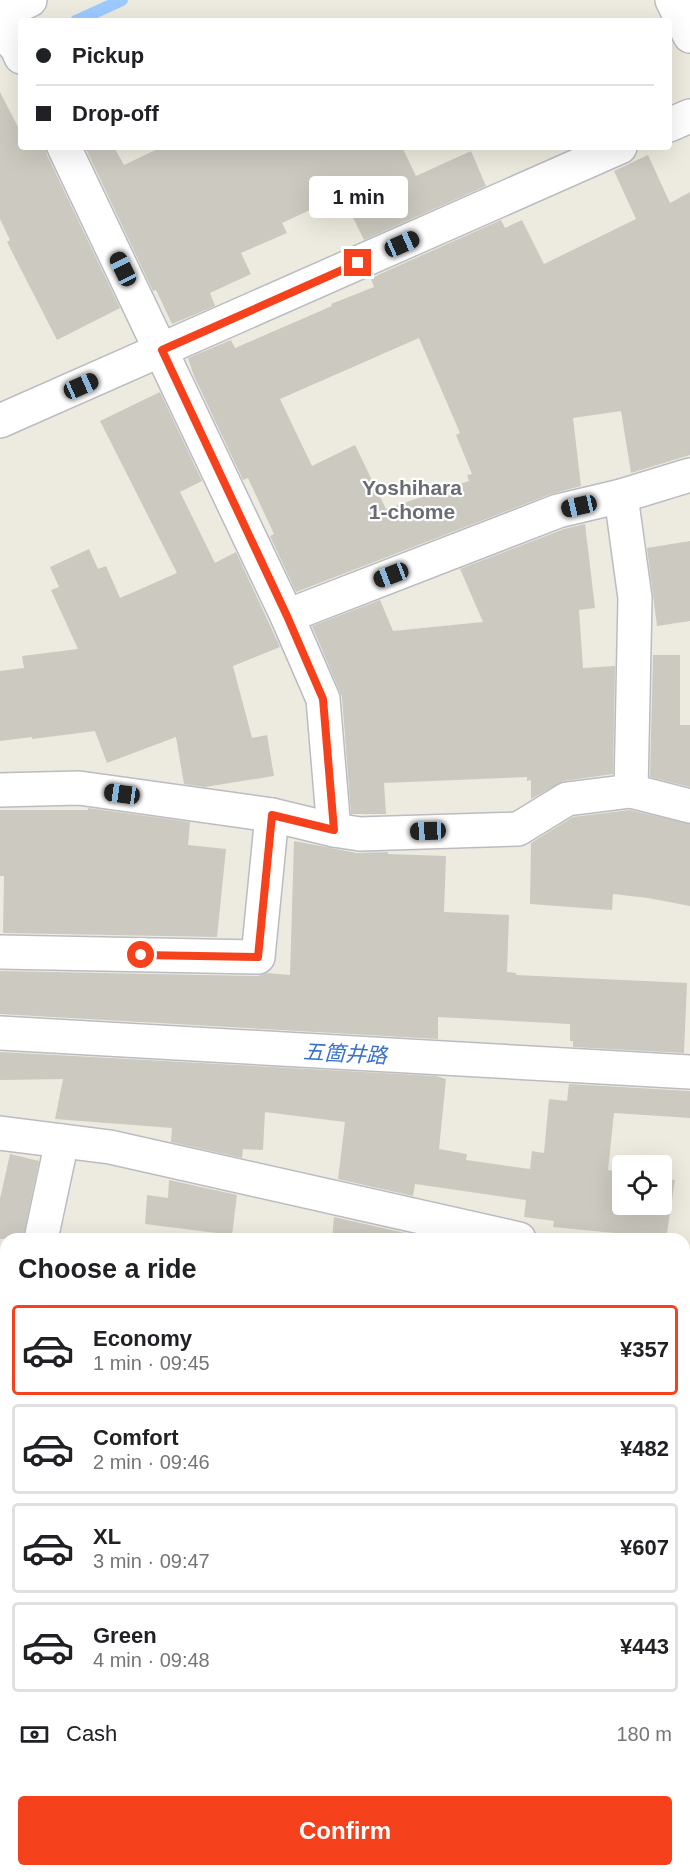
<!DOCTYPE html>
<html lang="en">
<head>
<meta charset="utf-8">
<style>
  :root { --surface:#fff; --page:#f6f6f6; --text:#202124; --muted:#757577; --line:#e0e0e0; --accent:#f5421c }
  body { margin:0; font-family:Helvetica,"Noto Sans JP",sans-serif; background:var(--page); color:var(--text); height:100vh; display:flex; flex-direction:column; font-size:22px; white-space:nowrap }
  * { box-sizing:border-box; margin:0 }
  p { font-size:20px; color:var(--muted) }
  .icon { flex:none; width:33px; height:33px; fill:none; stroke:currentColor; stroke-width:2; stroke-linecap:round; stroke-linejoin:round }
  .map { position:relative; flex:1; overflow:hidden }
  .drawer { position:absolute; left:0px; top:1233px; width:690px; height:644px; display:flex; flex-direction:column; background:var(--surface); border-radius:18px 18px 0 0; box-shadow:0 6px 24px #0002 }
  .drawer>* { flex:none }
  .hud { position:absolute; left:18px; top:18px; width:654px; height:132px; border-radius:6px; box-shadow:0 6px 24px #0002; display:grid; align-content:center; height:132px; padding:0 18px; background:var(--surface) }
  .controls { position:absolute; left:612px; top:1155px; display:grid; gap:12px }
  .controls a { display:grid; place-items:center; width:60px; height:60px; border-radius:6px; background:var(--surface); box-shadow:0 6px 24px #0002; font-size:30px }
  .end { position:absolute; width:27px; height:27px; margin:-14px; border:8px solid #f5421c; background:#fff; box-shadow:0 0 0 3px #fff }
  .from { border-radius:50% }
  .bubble { position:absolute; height:42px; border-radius:6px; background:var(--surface); box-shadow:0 6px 24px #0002; font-size:20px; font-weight:700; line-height:42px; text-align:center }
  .car { position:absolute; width:18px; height:36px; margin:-18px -9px; border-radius:8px; box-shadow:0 0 4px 2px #0007; background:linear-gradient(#222 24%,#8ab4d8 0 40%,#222 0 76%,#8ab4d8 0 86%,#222 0) }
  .hud b { display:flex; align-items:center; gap:21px; height:57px; font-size:22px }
  .hud b+b { border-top:2px solid var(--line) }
  .hud i { width:15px; height:15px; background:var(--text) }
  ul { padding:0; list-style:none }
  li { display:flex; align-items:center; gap:18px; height:90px; margin:0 12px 9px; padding:0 6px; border:3px solid var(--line); border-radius:6px }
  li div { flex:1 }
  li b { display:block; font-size:22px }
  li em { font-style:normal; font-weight:700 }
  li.on { border-color:var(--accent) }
  li>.icon { width:54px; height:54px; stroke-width:1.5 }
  h2 { padding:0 18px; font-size:27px; line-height:72px }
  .pay { display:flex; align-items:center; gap:15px; height:66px; padding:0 18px; font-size:22px }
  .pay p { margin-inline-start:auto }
  .action { display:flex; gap:12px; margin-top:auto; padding:12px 18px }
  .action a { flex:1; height:69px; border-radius:6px; background:var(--accent); color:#fff; font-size:24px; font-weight:700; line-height:69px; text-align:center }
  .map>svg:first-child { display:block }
</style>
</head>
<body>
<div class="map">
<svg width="690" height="1876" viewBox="0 0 690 1876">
  <rect width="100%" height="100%" fill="#edebdf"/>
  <!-- green -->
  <path fill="#b8e7bd" d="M 6,1830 L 6,1870 L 54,1871 L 54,1876 L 0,1876 L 0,1831 Z"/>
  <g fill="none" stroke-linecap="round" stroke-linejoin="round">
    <!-- stream -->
    <g stroke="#9ccaff" stroke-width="12">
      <path d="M 76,21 L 122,0"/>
      <path d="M 684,1659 L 690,1659"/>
      <path d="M 0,1689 L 6,1688"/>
    </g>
  </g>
  <!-- building -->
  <g fill="#ccc9c0" fill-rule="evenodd">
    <path d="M 0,92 L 21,133 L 21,147 L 46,147 L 47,155 L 120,308 L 57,340 L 7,242 L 10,240 L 0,219 Z"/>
    <path d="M 85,147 L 114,147 L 124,165 L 162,147 L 402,147 L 416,176 L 471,151 L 486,186 L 364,240 L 342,195 L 282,223 L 287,233 L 241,253 L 251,274 L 210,293 L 215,306 L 172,324 L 156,290 L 153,291 Z"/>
    <path d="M 648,155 L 670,203 L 690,192 L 690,455 L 631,473 L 621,411 L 573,418 L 581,486 L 551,494 L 296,592 L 270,536 L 274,534 L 248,478 L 243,480 L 194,376 L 188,358 L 231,340 L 235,348 L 332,306 L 331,304 L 374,287 L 371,279 L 380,274 L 501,220 L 505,228 L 522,220 L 544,264 L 636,219 L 614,171 ZM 419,338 L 460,433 L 456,435 L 472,474 L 467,475 L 469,481 L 386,509 L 355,445 L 312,466 L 280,399 Z"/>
    <path d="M 160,392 L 202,481 L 180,492 L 215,563 L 236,552 L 280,647 L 233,666 L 252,738 L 267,735 L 274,776 L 205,787 L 184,784 L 176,737 L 107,763 L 95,731 L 32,739 L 32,737 L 0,741 L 0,671 L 24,668 L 22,656 L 78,649 L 51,590 L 59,587 L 50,567 L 89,549 L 98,569 L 106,566 L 120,598 L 177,573 L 100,421 Z"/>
    <path d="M 585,524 L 595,608 L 579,610 L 583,668 L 615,666 L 613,774 L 564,781 L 531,799 L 531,780 L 527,781 L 527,777 L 384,783 L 386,814 L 351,814 L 342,697 L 312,626 L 380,600 L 393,631 L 483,622 L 460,569 L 564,529 Z"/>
    <path d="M 690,541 L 690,621 L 657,626 L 647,548 Z"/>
    <path d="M 653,655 L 680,655 L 680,725 L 690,725 L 690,787 L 650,777 Z"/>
    <path d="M 88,808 L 190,822 L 188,845 L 226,849 L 217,937 L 3,933 L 4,876 L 0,876 L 0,810 L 88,810 Z"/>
    <path d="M 630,810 L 690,824 L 690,906 L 648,898 L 613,894 L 612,910 L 530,904 L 531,843 L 573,817 Z"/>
    <path d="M 294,841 L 357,853 L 388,852 L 388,854 L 446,856 L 444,912 L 509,915 L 507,972 L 516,973 L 516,975 L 687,983 L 684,1053 L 573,1047 L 573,1041 L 570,1041 L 570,1024 L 438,1017 L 438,1039 L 0,1014 L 0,971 L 258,976 L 267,973 L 290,975 Z"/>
    <path d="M 0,1052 L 436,1076 L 446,1079 L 439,1149 L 467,1154 L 466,1160 L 530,1169 L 532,1151 L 544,1153 L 549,1099 L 567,1101 L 569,1084 L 690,1091 L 690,1118 L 614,1113 L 608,1170 L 622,1172 L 622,1204 L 662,1204 L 662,1178 L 675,1180 L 666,1239 L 623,1239 L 624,1234 L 553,1227 L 554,1221 L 524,1217 L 526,1200 L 415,1184 L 413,1196 L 338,1179 L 345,1122 L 265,1112 L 263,1150 L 243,1149 L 242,1158 L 171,1142 L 172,1128 L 55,1119 L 63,1079 L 0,1080 Z"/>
    <path d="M 10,1154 L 39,1161 L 23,1239 L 0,1239 L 0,1199 Z"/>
    <path d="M 169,1180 L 237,1195 L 232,1235 L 145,1224 L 147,1195 L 168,1198 Z"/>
    <path d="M 334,1217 L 405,1233 L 405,1239 L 332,1239 Z"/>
  </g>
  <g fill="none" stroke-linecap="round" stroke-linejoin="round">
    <!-- minor casing -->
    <g stroke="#babcc2" stroke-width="36">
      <g id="minor">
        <path d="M 672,0 L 690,36"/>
        <path d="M 0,14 L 30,0"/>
        <path d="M 0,29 L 17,48 L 21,57"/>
        <path d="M 669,125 L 690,116"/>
        <path d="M 64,147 L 287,616 L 323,699 L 334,830"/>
        <path d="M 0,421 L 620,147"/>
        <path d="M 621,496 L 635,598 L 631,791"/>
        <path d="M 287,616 L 558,511 L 621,496 L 690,475"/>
        <path d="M 0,790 L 79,788 L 272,815 L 334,830 L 360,834 L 518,829 L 567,799 L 631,791 L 690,806"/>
        <path d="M 0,952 L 258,957 L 272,815"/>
        <path d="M 0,1033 L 690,1072"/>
        <path d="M 0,1133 L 110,1147 L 519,1239"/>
        <path d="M 41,1239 L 62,1141"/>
        <path d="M 684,1267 L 690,1268"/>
        <path d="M 0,1295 L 6,1293"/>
        <path d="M 0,1566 L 6,1566"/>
        <path d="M 684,1574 L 690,1581"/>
        <path d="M 684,1688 L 690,1687"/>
        <path d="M 0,1725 L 6,1725"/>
        <path d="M 216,1870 L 217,1876"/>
        <path d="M 358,1870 L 359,1876"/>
        <path d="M 516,1870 L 517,1876"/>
        <path d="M 582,1870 L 583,1876"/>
      </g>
    </g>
    <!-- minor -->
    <use href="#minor" stroke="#fff" stroke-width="33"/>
  </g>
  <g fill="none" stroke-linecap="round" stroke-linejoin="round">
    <!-- route -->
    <path stroke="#f5421c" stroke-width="8" d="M 141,955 L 258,957 L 272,815 L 334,830 L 323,699 L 287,616 L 162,350 L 358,263"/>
  </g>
  <g text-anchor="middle" stroke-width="4.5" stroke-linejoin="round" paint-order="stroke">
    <!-- neighbourhood labels -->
    <g font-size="21" font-weight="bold" fill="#696d73" stroke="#fff">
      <text x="412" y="495">Yoshihara<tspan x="412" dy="24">1-chome</tspan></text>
    </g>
    <!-- water labels -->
    <g font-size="21" font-style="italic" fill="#3771ca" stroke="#fff">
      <text transform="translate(345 1054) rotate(3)" y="7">五箇井路</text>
    </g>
  </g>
</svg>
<div class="controls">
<a><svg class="icon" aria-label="locate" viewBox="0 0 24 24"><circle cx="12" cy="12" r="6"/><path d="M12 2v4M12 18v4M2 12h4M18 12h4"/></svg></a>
</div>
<i class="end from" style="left:141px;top:955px"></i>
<i class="end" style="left:358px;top:263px"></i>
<div class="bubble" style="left:309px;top:176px;width:99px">1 min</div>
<i class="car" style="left:402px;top:244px;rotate:66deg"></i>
<i class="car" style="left:123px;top:269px;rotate:334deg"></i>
<i class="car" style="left:81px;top:386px;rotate:66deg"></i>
<i class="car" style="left:579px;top:506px;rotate:257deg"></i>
<i class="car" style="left:391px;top:575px;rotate:249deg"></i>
<i class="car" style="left:122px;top:794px;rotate:278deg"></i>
<i class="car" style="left:428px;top:831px;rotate:268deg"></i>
<div class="hud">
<b><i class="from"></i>Pickup</b>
<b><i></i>Drop-off</b>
</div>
<section class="drawer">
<h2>Choose a ride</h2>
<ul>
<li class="on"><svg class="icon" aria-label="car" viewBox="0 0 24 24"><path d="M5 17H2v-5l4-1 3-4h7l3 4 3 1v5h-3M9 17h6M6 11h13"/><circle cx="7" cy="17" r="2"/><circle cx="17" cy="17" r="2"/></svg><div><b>Economy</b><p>1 min · 09:45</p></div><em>¥357</em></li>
<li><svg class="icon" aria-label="car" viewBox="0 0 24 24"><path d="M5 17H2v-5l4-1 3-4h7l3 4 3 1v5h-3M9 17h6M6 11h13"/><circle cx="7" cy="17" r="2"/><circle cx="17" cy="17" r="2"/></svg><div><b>Comfort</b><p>2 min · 09:46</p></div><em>¥482</em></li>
<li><svg class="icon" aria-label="car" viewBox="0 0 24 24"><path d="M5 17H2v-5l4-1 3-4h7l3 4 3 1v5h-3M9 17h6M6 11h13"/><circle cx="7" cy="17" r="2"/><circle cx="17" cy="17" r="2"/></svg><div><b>XL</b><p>3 min · 09:47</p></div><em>¥607</em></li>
<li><svg class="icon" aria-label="car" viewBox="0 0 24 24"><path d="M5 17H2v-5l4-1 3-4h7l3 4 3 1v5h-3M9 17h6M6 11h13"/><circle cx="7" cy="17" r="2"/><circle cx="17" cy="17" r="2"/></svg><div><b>Green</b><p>4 min · 09:48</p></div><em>¥443</em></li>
</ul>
<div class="pay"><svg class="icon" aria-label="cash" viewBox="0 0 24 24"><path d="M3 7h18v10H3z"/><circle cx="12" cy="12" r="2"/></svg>Cash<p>180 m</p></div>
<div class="action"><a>Confirm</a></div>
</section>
</div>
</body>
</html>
